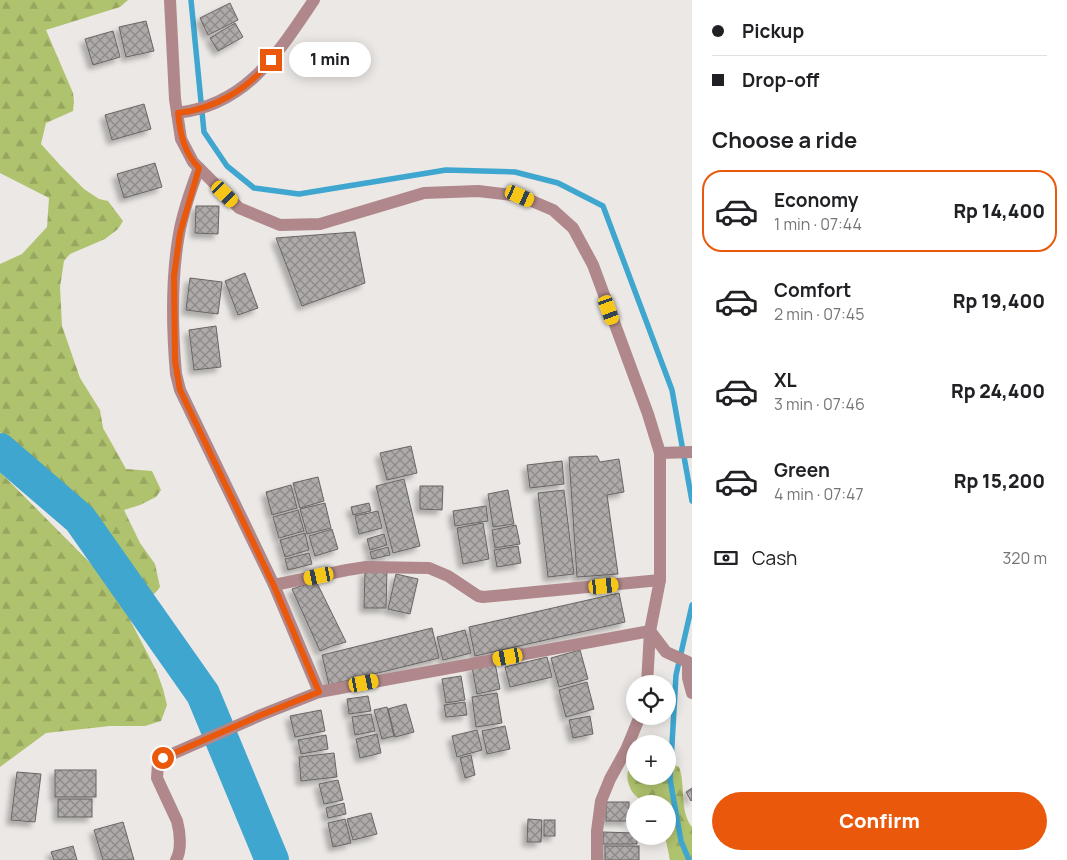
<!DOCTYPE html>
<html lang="en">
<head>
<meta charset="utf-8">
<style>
  :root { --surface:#fff; --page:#f6f6f6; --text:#202124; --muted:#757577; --line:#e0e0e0; --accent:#ea580c }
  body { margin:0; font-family:Manrope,sans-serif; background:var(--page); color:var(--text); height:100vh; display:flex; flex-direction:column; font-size:19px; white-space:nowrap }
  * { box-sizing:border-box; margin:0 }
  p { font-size:16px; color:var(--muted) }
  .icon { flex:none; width:28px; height:28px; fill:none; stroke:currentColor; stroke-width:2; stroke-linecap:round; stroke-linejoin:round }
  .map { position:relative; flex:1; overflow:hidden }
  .details { display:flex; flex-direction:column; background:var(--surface); width:375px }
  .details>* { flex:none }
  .hud { display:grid; align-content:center; height:110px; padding:0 20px; background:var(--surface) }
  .tools { position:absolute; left:626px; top:675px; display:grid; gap:10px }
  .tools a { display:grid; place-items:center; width:50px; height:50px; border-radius:50%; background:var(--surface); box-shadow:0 2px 12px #0003; font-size:25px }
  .end { position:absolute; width:22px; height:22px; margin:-11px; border:6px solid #ea580c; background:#fff; box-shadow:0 0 0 2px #fff }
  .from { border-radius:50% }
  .bubble { position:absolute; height:35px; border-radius:18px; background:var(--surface); box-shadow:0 2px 12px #0003; font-size:16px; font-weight:800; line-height:35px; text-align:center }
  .car { position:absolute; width:15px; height:30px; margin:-15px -8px; border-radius:6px; box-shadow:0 0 4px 1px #0007; background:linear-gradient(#f5c518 24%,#345 0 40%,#f5c518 0 76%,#345 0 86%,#f5c518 0) }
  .hud b { display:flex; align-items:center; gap:18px; height:48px; font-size:19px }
  .hud b+b { border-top:1px solid var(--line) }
  .hud i { width:12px; height:12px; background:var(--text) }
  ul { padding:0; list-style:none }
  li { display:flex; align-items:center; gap:15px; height:82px; margin:0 10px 8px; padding:0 10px; border:2px solid transparent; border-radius:20px }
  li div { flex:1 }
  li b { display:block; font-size:19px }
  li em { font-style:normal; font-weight:800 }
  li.selected { border-color:var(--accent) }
  li>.icon { width:45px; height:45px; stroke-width:1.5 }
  h2 { padding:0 20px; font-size:22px; line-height:60px }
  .pay { display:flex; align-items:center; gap:12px; height:55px; padding:0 20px; font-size:19px }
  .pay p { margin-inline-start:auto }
  .primary-button { display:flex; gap:10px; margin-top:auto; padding:10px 20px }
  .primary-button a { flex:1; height:58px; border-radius:30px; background:var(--accent); color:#fff; font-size:20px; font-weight:800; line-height:58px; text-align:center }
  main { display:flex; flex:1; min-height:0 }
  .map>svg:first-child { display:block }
</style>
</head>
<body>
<main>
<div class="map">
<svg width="692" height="860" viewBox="0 0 692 860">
  <defs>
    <pattern id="forest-firs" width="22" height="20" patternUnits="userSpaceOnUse" patternTransform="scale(1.25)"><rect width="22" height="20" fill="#afc26e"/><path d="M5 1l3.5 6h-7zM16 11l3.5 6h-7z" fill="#96a65e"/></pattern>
    <pattern id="building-cross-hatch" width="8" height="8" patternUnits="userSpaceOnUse" patternTransform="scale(1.25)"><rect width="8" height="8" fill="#aeaaa9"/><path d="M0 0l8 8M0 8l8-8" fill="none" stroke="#8d8988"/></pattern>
    <filter id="shadow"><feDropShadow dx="-4.5" dy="4.5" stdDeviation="2.5" flood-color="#0004"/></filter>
  </defs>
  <rect width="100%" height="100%" fill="#ebe8e5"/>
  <!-- forest -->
  <g fill="url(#forest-firs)">
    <path d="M 0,0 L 128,0 L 120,7 L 46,30 L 73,93 L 74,102 L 73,111 L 46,123 L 41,144 L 60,165 L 84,189 L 99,199 L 108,201 L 123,221 L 118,229 L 105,239 L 70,254 L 64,261 L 60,287 L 62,326 L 80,378 L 100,410 L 103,428 L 126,469 L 152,471 L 161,490 L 156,497 L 140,505 L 124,510 L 140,543 L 155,564 L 160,587 L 154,594 L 145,593 L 139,587 L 110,542 L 22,452 L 0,432 L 0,264 L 22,254 L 47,227 L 49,198 L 0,173 Z"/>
    <path d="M 0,472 L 112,585 L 157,672 L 163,689 L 167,705 L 161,721 L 145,726 L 110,726 L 46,733 L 0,767 Z"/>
    <path d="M 668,762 L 679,767 C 686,785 679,811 692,827 L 692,860 L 670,860 L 665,836 L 668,836 L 668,804 L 646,804 C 642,800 636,797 633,793 C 627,784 624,769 634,763 L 635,776 L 668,776 Z"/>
  </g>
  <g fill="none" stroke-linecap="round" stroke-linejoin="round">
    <!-- stream -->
    <g stroke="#3ea6cf" stroke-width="5.5">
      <path d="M 191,0 L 204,132 L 227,166 L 254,188 L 299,194 L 446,170 L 515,172 L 558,183 L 603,206 L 672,390 L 692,501"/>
      <path d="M 689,860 L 681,841 L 670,779 L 676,675 L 692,605"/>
    </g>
    <!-- river -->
    <path stroke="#3ea6cf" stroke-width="34" d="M 0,450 L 80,519 L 203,694 L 272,860"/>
  </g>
  <!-- building -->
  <g fill="url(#building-cross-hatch)" stroke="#696565" filter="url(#shadow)">
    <path d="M 230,3 L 238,20 L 208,35 L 200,18 Z"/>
    <path d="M 146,21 L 154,51 L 126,57 L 119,27 Z"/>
    <path d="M 235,23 L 243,37 L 218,51 L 210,38 Z"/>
    <path d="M 113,31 L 120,57 L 93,65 L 85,39 Z"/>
    <path d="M 144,104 L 151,129 L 112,140 L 105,115 Z"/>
    <path d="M 155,163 L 162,187 L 124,198 L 117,174 Z"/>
    <path d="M 196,206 L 219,206 L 218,234 L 195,233 Z"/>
    <path d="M 355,232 L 365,283 L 302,306 L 276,238 Z"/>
    <path d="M 245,273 L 258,308 L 238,315 L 225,281 Z"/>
    <path d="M 190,278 L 222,282 L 218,314 L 186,310 Z"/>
    <path d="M 216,326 L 221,367 L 194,370 L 189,330 Z"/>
    <path d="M 411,446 L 417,473 L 387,480 L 380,453 Z"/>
    <path d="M 597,456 L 600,462 L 619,459 L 624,492 L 607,495 L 618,574 L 577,577 L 569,457 Z"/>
    <path d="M 562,461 L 564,484 L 530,488 L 527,465 Z"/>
    <path d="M 318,477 L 324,501 L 300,508 L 293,483 Z"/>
    <path d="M 404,479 L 420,546 L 393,553 L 376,486 Z"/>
    <path d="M 291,485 L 297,508 L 272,515 L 266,492 Z"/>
    <path d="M 420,486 L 443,486 L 442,510 L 420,509 Z"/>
    <path d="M 508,490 L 514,524 L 493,527 L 488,494 Z"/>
    <path d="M 564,490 L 574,574 L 548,577 L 538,493 Z"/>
    <path d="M 325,503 L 331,528 L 307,534 L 300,509 Z"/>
    <path d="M 369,503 L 371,511 L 353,515 L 351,507 Z"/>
    <path d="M 486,506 L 488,521 L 455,526 L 453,511 Z"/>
    <path d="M 298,510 L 304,531 L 279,538 L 273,517 Z"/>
    <path d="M 378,511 L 382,528 L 359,534 L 355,516 Z"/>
    <path d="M 483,523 L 489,559 L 463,564 L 457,528 Z"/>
    <path d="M 516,525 L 520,544 L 495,548 L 492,530 Z"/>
    <path d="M 332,529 L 338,549 L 315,556 L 309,536 Z"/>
    <path d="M 305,533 L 309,550 L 285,557 L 280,540 Z"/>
    <path d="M 384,534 L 387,545 L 370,550 L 367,539 Z"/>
    <path d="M 518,546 L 521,563 L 497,567 L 494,550 Z"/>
    <path d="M 388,547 L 390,555 L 372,559 L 370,552 Z"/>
    <path d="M 309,553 L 312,564 L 288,570 L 285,559 Z"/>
    <path d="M 365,571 L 387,571 L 386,608 L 364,608 Z"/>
    <path d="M 396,574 L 418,579 L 410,614 L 388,609 Z"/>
    <path d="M 316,581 L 346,642 L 332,646 L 320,651 L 292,589 Z"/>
    <path d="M 619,593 L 625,622 L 475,656 L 469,627 Z"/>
    <path d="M 432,628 L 439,658 L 329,685 L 322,655 Z"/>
    <path d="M 465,630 L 471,653 L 443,660 L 437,637 Z"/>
    <path d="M 580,650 L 588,679 L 559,687 L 551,658 Z"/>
    <path d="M 547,657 L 552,677 L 510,687 L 505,667 Z"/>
    <path d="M 495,663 L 500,689 L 477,694 L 472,667 Z"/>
    <path d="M 461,676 L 465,700 L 446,703 L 442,679 Z"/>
    <path d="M 587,682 L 594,709 L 566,717 L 559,690 Z"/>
    <path d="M 497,693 L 502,723 L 476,727 L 472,697 Z"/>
    <path d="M 368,696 L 371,711 L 349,714 L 347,699 Z"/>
    <path d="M 465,702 L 467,715 L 446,717 L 444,705 Z"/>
    <path d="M 406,704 L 414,732 L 395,737 L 388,709 Z"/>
    <path d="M 387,707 L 394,736 L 382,739 L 374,710 Z"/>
    <path d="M 321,710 L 325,731 L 295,737 L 290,716 Z"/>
    <path d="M 371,714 L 375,731 L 355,735 L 352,717 Z"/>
    <path d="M 590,716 L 593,734 L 573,738 L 569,720 Z"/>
    <path d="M 505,726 L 510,749 L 487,754 L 482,731 Z"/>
    <path d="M 477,730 L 482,750 L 457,757 L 452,736 Z"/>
    <path d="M 377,734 L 381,753 L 360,758 L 356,739 Z"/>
    <path d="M 326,735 L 328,749 L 301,754 L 298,740 Z"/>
    <path d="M 334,753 L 337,777 L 301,781 L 299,757 Z"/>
    <path d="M 471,755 L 475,775 L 465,778 L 460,758 Z"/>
    <rect x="55" y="770" width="41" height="27"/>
    <path d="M 17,772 L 41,774 L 35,822 L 11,820 Z"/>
    <path d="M 338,780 L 343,800 L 324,804 L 319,784 Z"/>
    <path d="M 692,788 L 692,800 L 691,801 L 686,792 Z"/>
    <rect x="58" y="799" width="34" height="18"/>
    <rect x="606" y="802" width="23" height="19"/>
    <path d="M 344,803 L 346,814 L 328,818 L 326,808 Z"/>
    <path d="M 371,813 L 377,834 L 353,840 L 347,819 Z"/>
    <path d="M 345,819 L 351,843 L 333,847 L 328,823 Z"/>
    <path d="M 528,819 L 542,820 L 541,842 L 527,842 Z"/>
    <rect x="544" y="820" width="11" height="16"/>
    <path d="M 123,822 L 134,860 L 103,860 L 94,830 Z"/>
    <path d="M 603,832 L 635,833 L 635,836 L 637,836 L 637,844 L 603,844 Z"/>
    <path d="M 73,846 L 77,860 L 54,860 L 51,852 Z"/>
    <rect x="605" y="846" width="34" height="14"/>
  </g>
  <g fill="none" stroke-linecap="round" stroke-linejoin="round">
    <!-- minor -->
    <g stroke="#b0888b" stroke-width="12">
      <path d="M 170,0 L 175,99 L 181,139 L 193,162 L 239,208 L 280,225 L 320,224 L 424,193 L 478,191 L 520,196 L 553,210 L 573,228 L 593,265 L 648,414 L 660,453 L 660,580 L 650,631 L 647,684"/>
      <path d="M 177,113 C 247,105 278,53 314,0"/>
      <path d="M 199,168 C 191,189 183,211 179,234 C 171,279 172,328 176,374 L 180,390 L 274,585 L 319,692"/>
      <path d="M 660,453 L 692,452"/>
      <path d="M 274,585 L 347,570 L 366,567 L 429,568 L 448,576 L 478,596 L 483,597 L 660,580"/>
      <path d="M 176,860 C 182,850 180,832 177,821 L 157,778 L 158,764 L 163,758 L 261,715 L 319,692 L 650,631 L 666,652 L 688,662 L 688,678 L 692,693"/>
      <path d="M 597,860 L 597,831 L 601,801 L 610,779 L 626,750 L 640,716"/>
    </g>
  </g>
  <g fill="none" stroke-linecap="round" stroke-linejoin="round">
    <!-- route -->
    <path stroke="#ea580c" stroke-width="6" d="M 163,758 L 261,715 L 319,692 L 274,586 L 180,390 L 175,361 L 174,276 L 180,233 L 199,168 C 184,153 180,133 178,113 C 215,109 248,89 271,60"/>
  </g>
</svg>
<div class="tools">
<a><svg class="icon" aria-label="locate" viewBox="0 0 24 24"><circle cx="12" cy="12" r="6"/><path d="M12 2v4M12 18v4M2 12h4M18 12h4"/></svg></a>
<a>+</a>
<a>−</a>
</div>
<i class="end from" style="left:163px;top:758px"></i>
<i class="end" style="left:271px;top:60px"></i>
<div class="bubble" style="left:289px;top:42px;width:82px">1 min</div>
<i class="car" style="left:225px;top:194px;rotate:135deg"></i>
<i class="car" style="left:520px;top:196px;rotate:114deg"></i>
<i class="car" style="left:609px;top:310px;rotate:160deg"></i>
<i class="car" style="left:319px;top:576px;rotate:258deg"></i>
<i class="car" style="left:604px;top:586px;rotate:84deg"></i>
<i class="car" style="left:508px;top:657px;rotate:260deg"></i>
<i class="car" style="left:364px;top:683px;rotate:79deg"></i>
</div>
<section class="details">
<div class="hud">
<b><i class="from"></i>Pickup</b>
<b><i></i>Drop-off</b>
</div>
<h2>Choose a ride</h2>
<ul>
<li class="selected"><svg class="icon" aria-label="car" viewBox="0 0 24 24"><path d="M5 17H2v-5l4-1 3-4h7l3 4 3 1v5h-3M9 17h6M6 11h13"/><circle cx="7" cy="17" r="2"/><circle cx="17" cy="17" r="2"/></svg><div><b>Economy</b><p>1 min · 07:44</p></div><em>Rp 14,400</em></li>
<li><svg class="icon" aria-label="car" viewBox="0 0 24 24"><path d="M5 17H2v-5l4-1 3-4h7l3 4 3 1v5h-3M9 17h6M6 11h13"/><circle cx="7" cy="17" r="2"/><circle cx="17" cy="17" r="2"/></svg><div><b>Comfort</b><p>2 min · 07:45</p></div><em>Rp 19,400</em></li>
<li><svg class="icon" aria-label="car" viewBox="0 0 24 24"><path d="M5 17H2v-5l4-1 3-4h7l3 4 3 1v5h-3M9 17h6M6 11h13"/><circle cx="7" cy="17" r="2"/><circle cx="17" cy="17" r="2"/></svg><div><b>XL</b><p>3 min · 07:46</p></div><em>Rp 24,400</em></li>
<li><svg class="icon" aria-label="car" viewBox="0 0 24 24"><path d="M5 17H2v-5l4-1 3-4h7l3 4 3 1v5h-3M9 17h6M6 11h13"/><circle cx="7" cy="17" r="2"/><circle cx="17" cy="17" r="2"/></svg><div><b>Green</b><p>4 min · 07:47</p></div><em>Rp 15,200</em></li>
</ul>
<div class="pay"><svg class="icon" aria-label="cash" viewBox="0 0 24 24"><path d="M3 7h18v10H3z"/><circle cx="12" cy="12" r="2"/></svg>Cash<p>320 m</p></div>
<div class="primary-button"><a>Confirm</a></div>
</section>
</main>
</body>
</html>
